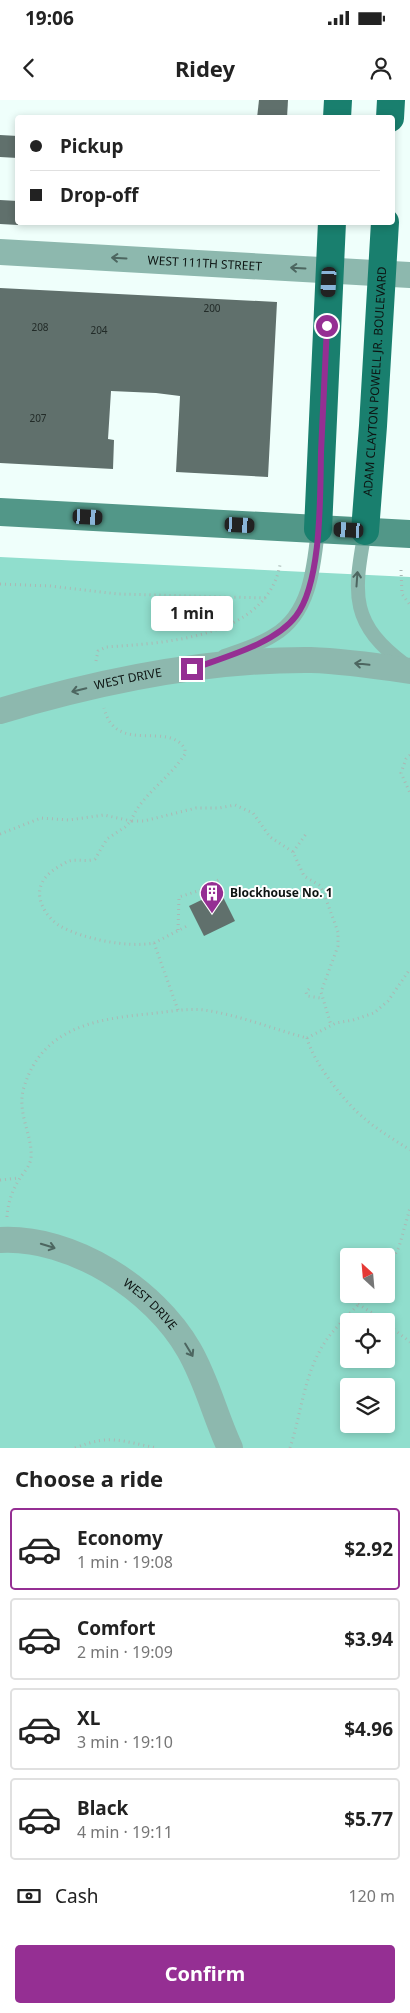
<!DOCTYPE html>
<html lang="en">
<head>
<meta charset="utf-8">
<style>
  :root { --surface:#fff; --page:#f2f2f2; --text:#222; --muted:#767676; --line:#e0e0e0; --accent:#952f93 }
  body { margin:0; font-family:"Noto Sans",sans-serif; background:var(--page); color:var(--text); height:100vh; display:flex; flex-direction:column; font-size:19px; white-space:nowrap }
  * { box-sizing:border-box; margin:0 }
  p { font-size:16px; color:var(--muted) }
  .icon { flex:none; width:28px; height:28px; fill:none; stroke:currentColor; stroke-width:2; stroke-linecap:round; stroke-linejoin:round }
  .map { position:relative; height:1348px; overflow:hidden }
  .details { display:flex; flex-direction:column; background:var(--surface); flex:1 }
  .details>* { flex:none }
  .top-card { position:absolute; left:15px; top:15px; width:380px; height:110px; border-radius:5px; box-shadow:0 2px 8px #0003; display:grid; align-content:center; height:110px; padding:0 15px; background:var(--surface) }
  .needle { width:32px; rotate:334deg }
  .fabs { position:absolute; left:340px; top:1148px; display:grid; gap:10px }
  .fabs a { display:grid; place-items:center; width:55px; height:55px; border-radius:5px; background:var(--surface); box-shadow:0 2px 8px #0003; font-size:25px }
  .end { position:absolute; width:22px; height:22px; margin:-11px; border:6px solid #952f93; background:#fff; box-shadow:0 0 0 2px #fff }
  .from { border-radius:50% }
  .bubble { position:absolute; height:35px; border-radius:5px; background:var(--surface); box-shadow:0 2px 8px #0003; font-size:16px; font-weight:700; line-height:35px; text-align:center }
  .car { position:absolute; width:15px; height:30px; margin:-15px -8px; border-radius:6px; box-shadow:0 0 4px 1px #0007; background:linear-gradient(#222 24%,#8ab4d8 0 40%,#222 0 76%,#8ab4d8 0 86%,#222 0) }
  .top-card b { display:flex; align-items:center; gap:18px; height:48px; font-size:19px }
  .top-card b+b { border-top:1px solid var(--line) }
  .top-card i { width:12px; height:12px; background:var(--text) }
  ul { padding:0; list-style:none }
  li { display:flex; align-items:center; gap:15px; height:82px; margin:0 10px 8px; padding:0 5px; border:2px solid var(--line); border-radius:5px }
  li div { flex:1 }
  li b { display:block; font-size:19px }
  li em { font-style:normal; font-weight:700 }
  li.current { border-color:var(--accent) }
  li>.icon { width:45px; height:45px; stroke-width:1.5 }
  h2 { padding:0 15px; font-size:22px; line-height:60px }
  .pay { display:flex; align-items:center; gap:12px; height:55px; padding:0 15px; font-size:19px }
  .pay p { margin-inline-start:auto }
  .button { display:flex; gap:10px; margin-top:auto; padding:10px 15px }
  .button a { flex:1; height:58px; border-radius:5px; background:var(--accent); color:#fff; font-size:20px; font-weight:700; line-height:58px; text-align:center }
  .status { display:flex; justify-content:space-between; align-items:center; height:35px; padding:0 25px; background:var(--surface); direction:ltr }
  .status svg { height:14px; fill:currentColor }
  header { display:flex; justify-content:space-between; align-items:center; height:65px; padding:0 15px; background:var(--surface); font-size:22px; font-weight:700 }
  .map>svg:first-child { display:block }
</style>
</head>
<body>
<div class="status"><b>19:06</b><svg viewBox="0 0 49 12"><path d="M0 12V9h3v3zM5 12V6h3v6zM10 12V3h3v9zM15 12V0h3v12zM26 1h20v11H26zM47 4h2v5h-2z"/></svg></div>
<header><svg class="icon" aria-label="back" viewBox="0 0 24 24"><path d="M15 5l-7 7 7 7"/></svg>Ridey<svg class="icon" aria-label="person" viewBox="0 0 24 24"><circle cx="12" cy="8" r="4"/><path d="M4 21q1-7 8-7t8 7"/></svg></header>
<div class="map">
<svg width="410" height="1348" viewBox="0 0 410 1348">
  <rect width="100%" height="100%" fill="#effffb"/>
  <!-- green -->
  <path fill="#90decd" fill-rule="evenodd" d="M 0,457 L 410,477 L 410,1348 L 0,1348 ZM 349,1156 L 386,1156 L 386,1194 L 349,1194 ZM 349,1221 L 386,1221 L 386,1259 L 349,1259 ZM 349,1286 L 386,1286 L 386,1324 L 349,1324 Z"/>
  <!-- building -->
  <g fill="#60706c">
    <path d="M 259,0 L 288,0 L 287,18 L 257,18 Z"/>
    <path d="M 0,35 L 18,36 L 18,58 L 0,57 Z"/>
    <path d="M 0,100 L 18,101 L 18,125 L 0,124 Z"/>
    <path d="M 0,188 L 277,202 L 268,377 L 176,372 L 180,296 L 156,293 L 111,291 L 108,339 L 114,340 L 113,369 L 0,363 Z"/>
    <path d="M 220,791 L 235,821 L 204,836 L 189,806 Z"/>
  </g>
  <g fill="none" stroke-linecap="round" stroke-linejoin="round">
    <!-- path -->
    <g stroke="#aab8b4" stroke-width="3" stroke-dasharray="1 4" stroke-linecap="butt">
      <path d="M 401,470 L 402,494 L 410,505"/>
      <path d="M 0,484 L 50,486 L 118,494 L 267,498"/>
      <path d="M 96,561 L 98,551 L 106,547 C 165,543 266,538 280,465"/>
      <path d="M 410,655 L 406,659 L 401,673 L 410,693"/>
      <path d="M 0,734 L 41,718 L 69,720 L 104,715 L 131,721 C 140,696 170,678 185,654 L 185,649 C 168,620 116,656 104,608"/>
      <path d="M 293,752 L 306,734"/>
      <path d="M 201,790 L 205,798"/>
      <path d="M 178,830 L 179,797 L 201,790 L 220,779"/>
      <path d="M 154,843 L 187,826"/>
      <path d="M 309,889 L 306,892 L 307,896 L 321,898"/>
      <path d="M 178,910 L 154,843 C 128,848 83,839 60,826 C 47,818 34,799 42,783 C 45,775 57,767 65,763 C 74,757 85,763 95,759 L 107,739 L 125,727 L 131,721 L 144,721 L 196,708 L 219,708 L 235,705 L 253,713 L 270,737 L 293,752 L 304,776 L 319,785 L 323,791 L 338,832 L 338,846 L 321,892 L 331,925"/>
      <path d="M 307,938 C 313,962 345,1003 365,1019 C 379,1031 395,1040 410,1050"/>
      <path d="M 307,938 L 336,923 L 353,920 L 374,913 L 388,901 L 410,869"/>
      <path d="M 0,1080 L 19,1078"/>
      <path d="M 7,1117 C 8,1102 12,1091 20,1078 C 24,1072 30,1066 31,1058 C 33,1035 16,1013 24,987 C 42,928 95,919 148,914 C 167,912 186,908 204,910 C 239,915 273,929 307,938"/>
      <path d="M 386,1171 L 399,1147 L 410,1108"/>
      <path d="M 358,1204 L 385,1221"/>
      <path d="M 386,1223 L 410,1242"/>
      <path d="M 75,1348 C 112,1333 122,1342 158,1348"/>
      <path d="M 290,1348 C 302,1311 304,1272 327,1239 C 339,1223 355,1209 368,1194"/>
    </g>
    <!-- lane -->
    <g stroke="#8db8ae" stroke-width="14">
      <path d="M 365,431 C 353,496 350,524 407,566"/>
      <path d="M 224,556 C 241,550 259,545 274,535 C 310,514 314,467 318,429"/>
    </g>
    <!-- street -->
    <g stroke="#8db8ae" stroke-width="26">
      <path id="s1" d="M 0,152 L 410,175"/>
      <path id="s2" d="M 0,611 C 100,581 206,559 311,560 C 345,561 377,566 410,571"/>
      <path id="s3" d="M 0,1140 C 72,1136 154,1189 189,1250 C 207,1281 215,1316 230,1348"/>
    </g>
    <!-- secondary -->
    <path stroke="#529788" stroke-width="28" d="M 0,412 L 410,434"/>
    <!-- primary -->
    <g stroke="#197f6e" stroke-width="28">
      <path d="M 337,18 L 338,0"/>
      <path d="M 390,18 L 391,0"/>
      <path d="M 318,429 L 332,122"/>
      <path id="s4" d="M 365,431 L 373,326 L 385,122"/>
    </g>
  </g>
  <!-- one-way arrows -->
  <defs><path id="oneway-shaft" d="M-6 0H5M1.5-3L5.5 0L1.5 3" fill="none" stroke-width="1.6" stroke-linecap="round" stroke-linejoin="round" transform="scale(1.25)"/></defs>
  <g stroke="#4d6660">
    <use href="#oneway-shaft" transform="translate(119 158) rotate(-177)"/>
    <use href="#oneway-shaft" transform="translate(298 168) rotate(-177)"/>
    <use href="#oneway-shaft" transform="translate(357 479) rotate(-86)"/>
    <use href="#oneway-shaft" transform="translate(362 564) rotate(-174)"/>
    <use href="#oneway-shaft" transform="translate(79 590) rotate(167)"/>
    <use href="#oneway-shaft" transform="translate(48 1146) rotate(17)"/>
    <use href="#oneway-shaft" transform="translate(189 1250) rotate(59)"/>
  </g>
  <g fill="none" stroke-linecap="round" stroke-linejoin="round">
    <!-- route -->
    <path stroke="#952f93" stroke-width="6" d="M 192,569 C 224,557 275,544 296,516 C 322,482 320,395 321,352 C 323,310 325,268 327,226"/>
  </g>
  <!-- icons -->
  <defs>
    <g id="building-pin" transform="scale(1.25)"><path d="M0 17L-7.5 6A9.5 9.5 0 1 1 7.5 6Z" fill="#952f93" stroke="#fff"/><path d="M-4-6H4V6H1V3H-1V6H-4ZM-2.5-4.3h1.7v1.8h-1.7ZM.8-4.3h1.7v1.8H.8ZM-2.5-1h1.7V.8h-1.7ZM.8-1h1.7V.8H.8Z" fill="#fff"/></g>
  </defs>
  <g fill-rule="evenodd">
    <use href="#building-pin" x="212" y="793"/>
  </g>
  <g text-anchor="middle" stroke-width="4" stroke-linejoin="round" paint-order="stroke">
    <!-- number labels -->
    <g font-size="10" fill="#222b28">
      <text x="212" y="212">200</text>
      <text x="40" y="231">208</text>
      <text x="99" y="234">204</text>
      <text x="38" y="322">207</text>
    </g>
    <!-- street labels -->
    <g font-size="12" fill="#0d1412" stroke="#fff">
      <text dy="4" stroke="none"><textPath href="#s1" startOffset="205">WEST 111TH STREET</textPath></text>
      <text dy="4" stroke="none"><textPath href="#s4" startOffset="150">ADAM CLAYTON POWELL JR. BOULEVARD</textPath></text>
      <text dy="4" stroke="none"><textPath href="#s2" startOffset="132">WEST DRIVE</textPath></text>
      <text dy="4" stroke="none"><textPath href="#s3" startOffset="168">WEST DRIVE</textPath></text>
    </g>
    <!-- poi labels -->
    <g font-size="12" font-weight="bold" fill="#0d1412" stroke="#fff" text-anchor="start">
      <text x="230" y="797">Blockhouse No. 1</text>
    </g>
  </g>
</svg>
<div class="fabs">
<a><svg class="needle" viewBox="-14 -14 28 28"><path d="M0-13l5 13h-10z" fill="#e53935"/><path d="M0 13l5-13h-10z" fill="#767676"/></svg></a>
<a><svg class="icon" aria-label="locate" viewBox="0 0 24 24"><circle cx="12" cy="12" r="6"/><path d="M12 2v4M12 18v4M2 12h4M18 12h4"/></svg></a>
<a><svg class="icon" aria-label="layers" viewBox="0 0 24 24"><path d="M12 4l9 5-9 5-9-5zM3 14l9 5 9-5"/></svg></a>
</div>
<i class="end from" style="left:327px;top:226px"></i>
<i class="end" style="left:192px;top:569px"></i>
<div class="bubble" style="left:151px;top:496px;width:82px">1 min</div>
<i class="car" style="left:329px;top:182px;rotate:183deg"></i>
<i class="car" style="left:88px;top:417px;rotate:93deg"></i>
<i class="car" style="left:240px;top:425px;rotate:93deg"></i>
<i class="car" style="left:349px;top:430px;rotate:273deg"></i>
<div class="top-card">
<b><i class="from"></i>Pickup</b>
<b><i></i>Drop-off</b>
</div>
</div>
<section class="details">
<h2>Choose a ride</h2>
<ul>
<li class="current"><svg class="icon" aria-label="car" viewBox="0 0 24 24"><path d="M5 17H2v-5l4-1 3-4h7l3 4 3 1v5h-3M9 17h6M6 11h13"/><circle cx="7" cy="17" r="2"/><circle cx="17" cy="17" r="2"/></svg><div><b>Economy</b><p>1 min · 19:08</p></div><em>$2.92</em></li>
<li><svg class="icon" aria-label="car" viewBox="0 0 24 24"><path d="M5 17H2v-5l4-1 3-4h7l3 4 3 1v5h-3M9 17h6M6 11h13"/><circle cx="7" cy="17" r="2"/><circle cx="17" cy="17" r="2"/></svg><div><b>Comfort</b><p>2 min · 19:09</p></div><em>$3.94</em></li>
<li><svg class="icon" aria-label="car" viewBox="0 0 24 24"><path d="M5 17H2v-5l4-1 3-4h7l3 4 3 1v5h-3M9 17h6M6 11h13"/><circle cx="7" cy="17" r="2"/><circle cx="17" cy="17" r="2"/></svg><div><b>XL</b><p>3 min · 19:10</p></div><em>$4.96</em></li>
<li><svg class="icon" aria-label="car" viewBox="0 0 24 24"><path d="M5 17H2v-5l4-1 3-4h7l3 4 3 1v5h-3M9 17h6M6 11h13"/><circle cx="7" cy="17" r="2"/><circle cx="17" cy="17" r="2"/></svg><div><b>Black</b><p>4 min · 19:11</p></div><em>$5.77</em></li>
</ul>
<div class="pay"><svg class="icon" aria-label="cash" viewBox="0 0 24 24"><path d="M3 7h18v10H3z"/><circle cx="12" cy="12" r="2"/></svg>Cash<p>120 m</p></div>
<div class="button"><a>Confirm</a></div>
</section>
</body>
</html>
